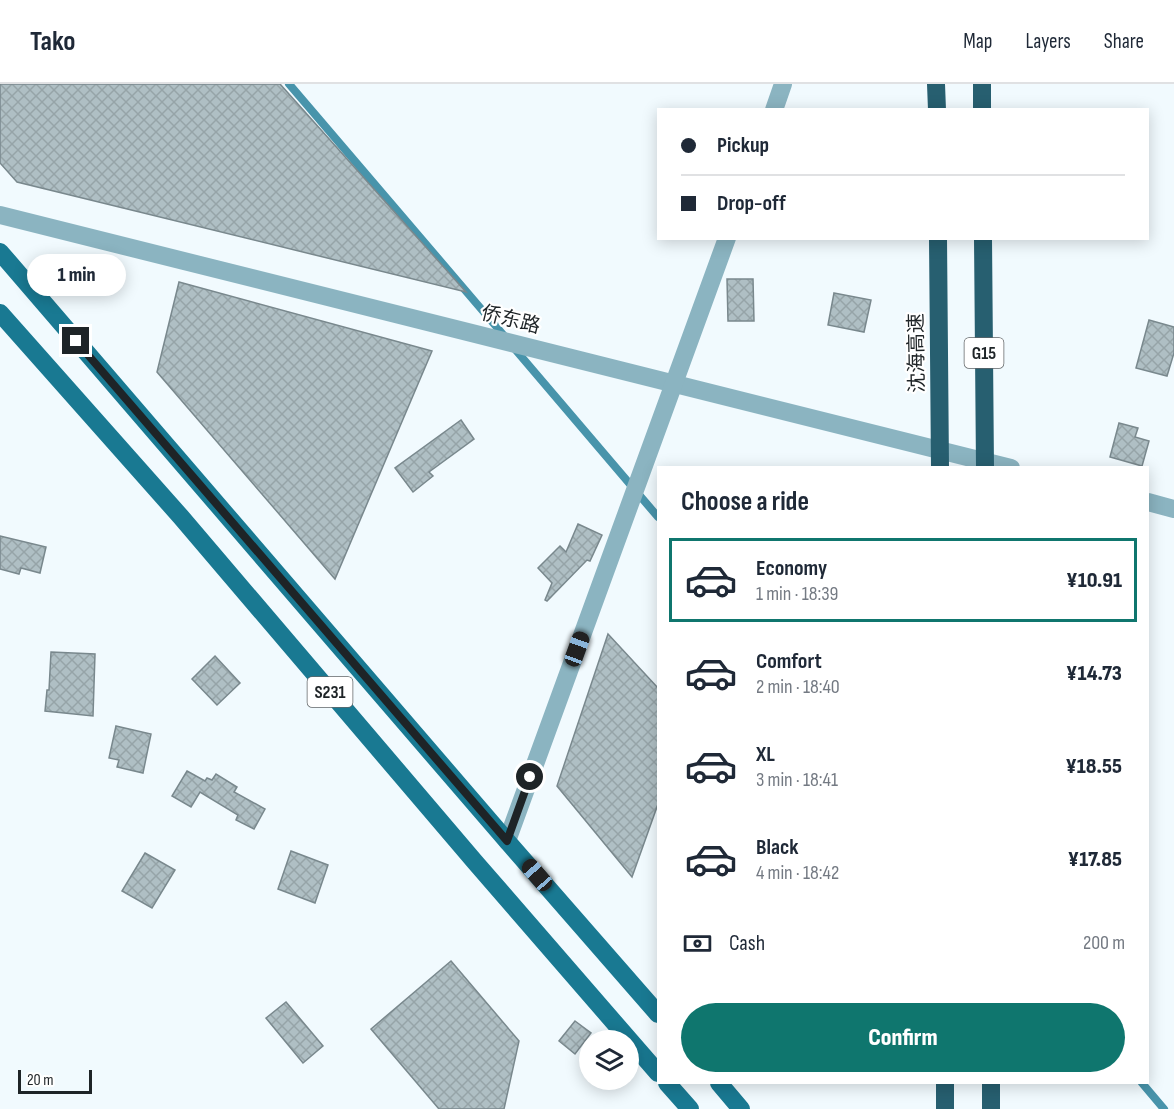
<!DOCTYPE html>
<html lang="en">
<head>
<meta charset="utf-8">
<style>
  :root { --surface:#fff; --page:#f2f2f3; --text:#1f2937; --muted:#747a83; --line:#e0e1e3; --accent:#0f766e }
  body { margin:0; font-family:"Sofia Sans Condensed","Noto Sans SC",sans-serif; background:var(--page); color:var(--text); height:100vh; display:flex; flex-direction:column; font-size:22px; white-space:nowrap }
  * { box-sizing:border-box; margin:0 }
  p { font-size:20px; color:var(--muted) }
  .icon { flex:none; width:33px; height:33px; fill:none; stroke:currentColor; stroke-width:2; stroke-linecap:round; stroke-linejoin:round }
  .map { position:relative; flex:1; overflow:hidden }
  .details { position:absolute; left:657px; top:382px; width:492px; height:618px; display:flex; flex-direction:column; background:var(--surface); border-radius:0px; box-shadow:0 3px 15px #0003 }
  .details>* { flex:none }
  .hud { position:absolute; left:657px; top:24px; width:492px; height:132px; border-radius:0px; box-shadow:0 3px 15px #0003; display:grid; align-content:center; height:132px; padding:0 24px; background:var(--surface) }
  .fabs { position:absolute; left:579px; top:946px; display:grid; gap:12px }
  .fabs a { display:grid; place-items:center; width:60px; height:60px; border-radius:50%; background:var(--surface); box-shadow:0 3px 15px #0003; font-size:30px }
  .scale { position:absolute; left:18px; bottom:15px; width:74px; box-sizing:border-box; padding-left:6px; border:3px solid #1e2427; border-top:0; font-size:16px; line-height:21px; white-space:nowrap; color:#1e2427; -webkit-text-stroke:4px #fff; paint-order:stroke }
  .end { position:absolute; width:27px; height:27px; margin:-14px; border:8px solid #1e2427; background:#fff; box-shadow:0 0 0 3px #fff }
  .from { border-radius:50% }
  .bubble { position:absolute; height:42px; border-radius:21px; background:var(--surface); box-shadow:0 3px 15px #0003; font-size:20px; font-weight:800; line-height:42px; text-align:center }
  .car { position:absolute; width:18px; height:36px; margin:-18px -9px; border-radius:8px; box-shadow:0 0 4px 2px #0007; background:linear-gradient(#222 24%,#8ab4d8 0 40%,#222 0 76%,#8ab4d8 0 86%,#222 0) }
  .hud b { display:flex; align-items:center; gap:21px; height:57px; font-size:22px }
  .hud b+b { border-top:2px solid var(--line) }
  .hud i { width:15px; height:15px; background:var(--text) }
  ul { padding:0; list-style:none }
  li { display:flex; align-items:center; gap:18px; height:84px; margin:0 12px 9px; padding:0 12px; border:3px solid transparent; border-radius:0px }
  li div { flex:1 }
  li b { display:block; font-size:22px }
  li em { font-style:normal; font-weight:800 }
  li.active { border-color:var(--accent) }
  li>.icon { width:54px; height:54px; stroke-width:1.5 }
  h2 { padding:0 24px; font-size:27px; line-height:72px }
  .pay { display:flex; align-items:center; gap:15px; height:66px; padding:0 24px; font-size:22px }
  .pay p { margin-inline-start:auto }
  .primary-button { display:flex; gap:12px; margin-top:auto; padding:12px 24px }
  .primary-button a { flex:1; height:69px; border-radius:36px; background:var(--accent); color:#fff; font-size:24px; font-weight:800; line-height:69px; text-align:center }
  header { display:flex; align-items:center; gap:36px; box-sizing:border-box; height:84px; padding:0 30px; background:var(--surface); border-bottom:2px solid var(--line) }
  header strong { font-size:28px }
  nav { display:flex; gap:33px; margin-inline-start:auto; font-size:21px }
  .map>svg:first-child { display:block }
</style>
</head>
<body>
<header>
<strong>Tako</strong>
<nav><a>Map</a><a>Layers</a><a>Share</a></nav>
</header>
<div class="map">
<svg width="1174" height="1025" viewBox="0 0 1174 1025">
  <defs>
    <pattern id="building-cross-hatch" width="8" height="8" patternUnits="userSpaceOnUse" patternTransform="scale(1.5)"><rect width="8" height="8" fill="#afbfc4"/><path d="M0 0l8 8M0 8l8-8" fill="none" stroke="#96a4a8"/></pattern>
  </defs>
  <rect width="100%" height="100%" fill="#f1fafe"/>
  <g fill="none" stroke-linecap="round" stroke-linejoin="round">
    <!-- stream -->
    <g stroke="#4894ab" stroke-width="8">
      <path d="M 289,0 L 506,254"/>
      <path d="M 514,264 L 658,433"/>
      <path d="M 1142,999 L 1164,1025"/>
    </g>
  </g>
  <!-- building -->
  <g fill="url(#building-cross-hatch)" stroke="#79888d" stroke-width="1.5">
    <path d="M 0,0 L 280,0 L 466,208 L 17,98 L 0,79 Z"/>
    <path d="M 727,195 L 753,195 L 754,237 L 728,237 Z"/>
    <path d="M 179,198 L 432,267 L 335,495 L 157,288 Z"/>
    <path d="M 834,209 L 871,216 L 864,248 L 828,241 Z"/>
    <path d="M 1149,236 L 1174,243 L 1174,269 L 1167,292 L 1136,284 Z"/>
    <path d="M 461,336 L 474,355 L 429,388 L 433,392 L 413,408 L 395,384 Z"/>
    <path d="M 1119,339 L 1138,344 L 1135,353 L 1149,357 L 1142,382 L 1110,373 Z"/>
    <path d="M 578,440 L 602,451 L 590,477 L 587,476 L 547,517 L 545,516 L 552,499 L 538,484 L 560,462 L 566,468 Z"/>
    <path d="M 0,452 L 46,463 L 40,489 L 21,484 L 19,490 L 0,485 Z"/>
    <path d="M 608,550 L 658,604 L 658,720 L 632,793 L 557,702 Z"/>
    <path d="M 51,568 L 95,570 L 93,632 L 45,627 L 47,606 L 49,606 Z"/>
    <path d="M 215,572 L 240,599 L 217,621 L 192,595 Z"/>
    <path d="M 116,642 L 151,650 L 143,689 L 117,683 L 119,676 L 109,674 Z"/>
    <path d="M 187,687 L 205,697 L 207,694 L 212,696 L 216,690 L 237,703 L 234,708 L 265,725 L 254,745 L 236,736 L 238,731 L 200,708 L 191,723 L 172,712 Z"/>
    <path d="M 291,767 L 328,781 L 315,819 L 278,805 Z"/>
    <path d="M 145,769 L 175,786 L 152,824 L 122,807 Z"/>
    <path d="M 451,877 L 519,957 L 504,1025 L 439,1025 L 371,945 Z"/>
    <path d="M 286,918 L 323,962 L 303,979 L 266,934 Z"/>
    <path d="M 575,937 L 591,949 L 575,970 L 559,957 Z"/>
  </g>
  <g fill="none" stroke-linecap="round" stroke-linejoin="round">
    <!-- minor -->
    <g stroke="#8bb4c1" stroke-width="18">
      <path d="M 774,26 L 783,0"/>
      <path d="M 0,131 L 1011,384"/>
      <path d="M 1148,418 L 1174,425"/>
      <path d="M 507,757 L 727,154"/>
    </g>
    <!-- primary -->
    <g stroke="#197992" stroke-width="18">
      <path d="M 0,168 L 507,757 L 658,930"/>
      <path d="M 0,229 L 181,433 L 475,778 L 658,989"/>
      <path d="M 667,999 L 690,1025"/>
      <path d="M 719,999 L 741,1025"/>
    </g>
    <!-- motorway -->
    <g stroke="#275f70" stroke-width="18">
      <path d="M 936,0 L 937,26"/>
      <path d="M 982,0 L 982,26"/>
      <path d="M 945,999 L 945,1025"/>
      <path d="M 991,999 L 991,1025"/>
    </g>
    <!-- motorway-bridge -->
    <g stroke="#275f70" stroke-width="18">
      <path d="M 938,154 L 940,384"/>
      <path d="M 983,154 L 985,384"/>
    </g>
  </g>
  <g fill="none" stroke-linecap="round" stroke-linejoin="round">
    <!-- route -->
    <path stroke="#1e2427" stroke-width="8" d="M 76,257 L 507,757 L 530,693"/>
  </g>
  <g text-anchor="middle" stroke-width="4.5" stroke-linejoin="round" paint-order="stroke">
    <!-- shield labels -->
    <g fill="#fff" stroke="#626668" stroke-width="1.5">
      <rect x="964.5" y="254" width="39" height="30" rx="4.5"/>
      <rect x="307.5" y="593" width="45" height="30" rx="4.5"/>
    </g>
    <g font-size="18" font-weight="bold" fill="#1e2427">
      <text x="984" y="275">G15</text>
      <text x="330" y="614">S231</text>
    </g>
    <!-- street labels -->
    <g font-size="20" fill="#1e2427" stroke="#fff">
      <text transform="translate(511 235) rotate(14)" y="7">侨东路</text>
      <text transform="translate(916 269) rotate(-91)" y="7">沈海高速</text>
    </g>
  </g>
</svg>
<div class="fabs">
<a><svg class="icon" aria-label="layers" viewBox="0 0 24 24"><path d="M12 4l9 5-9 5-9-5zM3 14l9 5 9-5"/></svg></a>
</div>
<div class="scale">20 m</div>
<i class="end from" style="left:530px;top:693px"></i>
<i class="end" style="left:76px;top:257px"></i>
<div class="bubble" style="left:27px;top:170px;width:99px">1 min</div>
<i class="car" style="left:577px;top:565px;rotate:20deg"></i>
<i class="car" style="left:537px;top:791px;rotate:319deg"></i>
<div class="hud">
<b><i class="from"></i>Pickup</b>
<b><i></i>Drop-off</b>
</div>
<section class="details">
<h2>Choose a ride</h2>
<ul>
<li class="active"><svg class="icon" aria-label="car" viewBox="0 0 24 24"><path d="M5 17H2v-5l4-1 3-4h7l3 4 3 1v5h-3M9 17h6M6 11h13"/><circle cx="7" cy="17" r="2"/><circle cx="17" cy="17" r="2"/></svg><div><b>Economy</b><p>1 min · 18:39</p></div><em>¥10.91</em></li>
<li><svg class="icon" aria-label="car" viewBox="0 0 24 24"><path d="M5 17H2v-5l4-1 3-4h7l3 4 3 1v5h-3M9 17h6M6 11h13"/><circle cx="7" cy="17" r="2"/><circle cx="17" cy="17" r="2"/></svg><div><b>Comfort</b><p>2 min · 18:40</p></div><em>¥14.73</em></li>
<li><svg class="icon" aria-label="car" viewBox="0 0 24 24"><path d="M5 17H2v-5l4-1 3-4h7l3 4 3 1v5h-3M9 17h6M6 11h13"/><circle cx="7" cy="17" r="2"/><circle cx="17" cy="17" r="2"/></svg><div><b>XL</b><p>3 min · 18:41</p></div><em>¥18.55</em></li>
<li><svg class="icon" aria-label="car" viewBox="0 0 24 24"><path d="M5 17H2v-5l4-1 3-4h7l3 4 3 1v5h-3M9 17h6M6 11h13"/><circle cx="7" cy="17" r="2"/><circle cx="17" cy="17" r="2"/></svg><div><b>Black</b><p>4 min · 18:42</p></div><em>¥17.85</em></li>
</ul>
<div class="pay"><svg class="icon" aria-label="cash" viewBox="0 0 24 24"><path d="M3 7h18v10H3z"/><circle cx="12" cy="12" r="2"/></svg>Cash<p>200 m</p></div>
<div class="primary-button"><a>Confirm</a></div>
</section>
</div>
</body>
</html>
